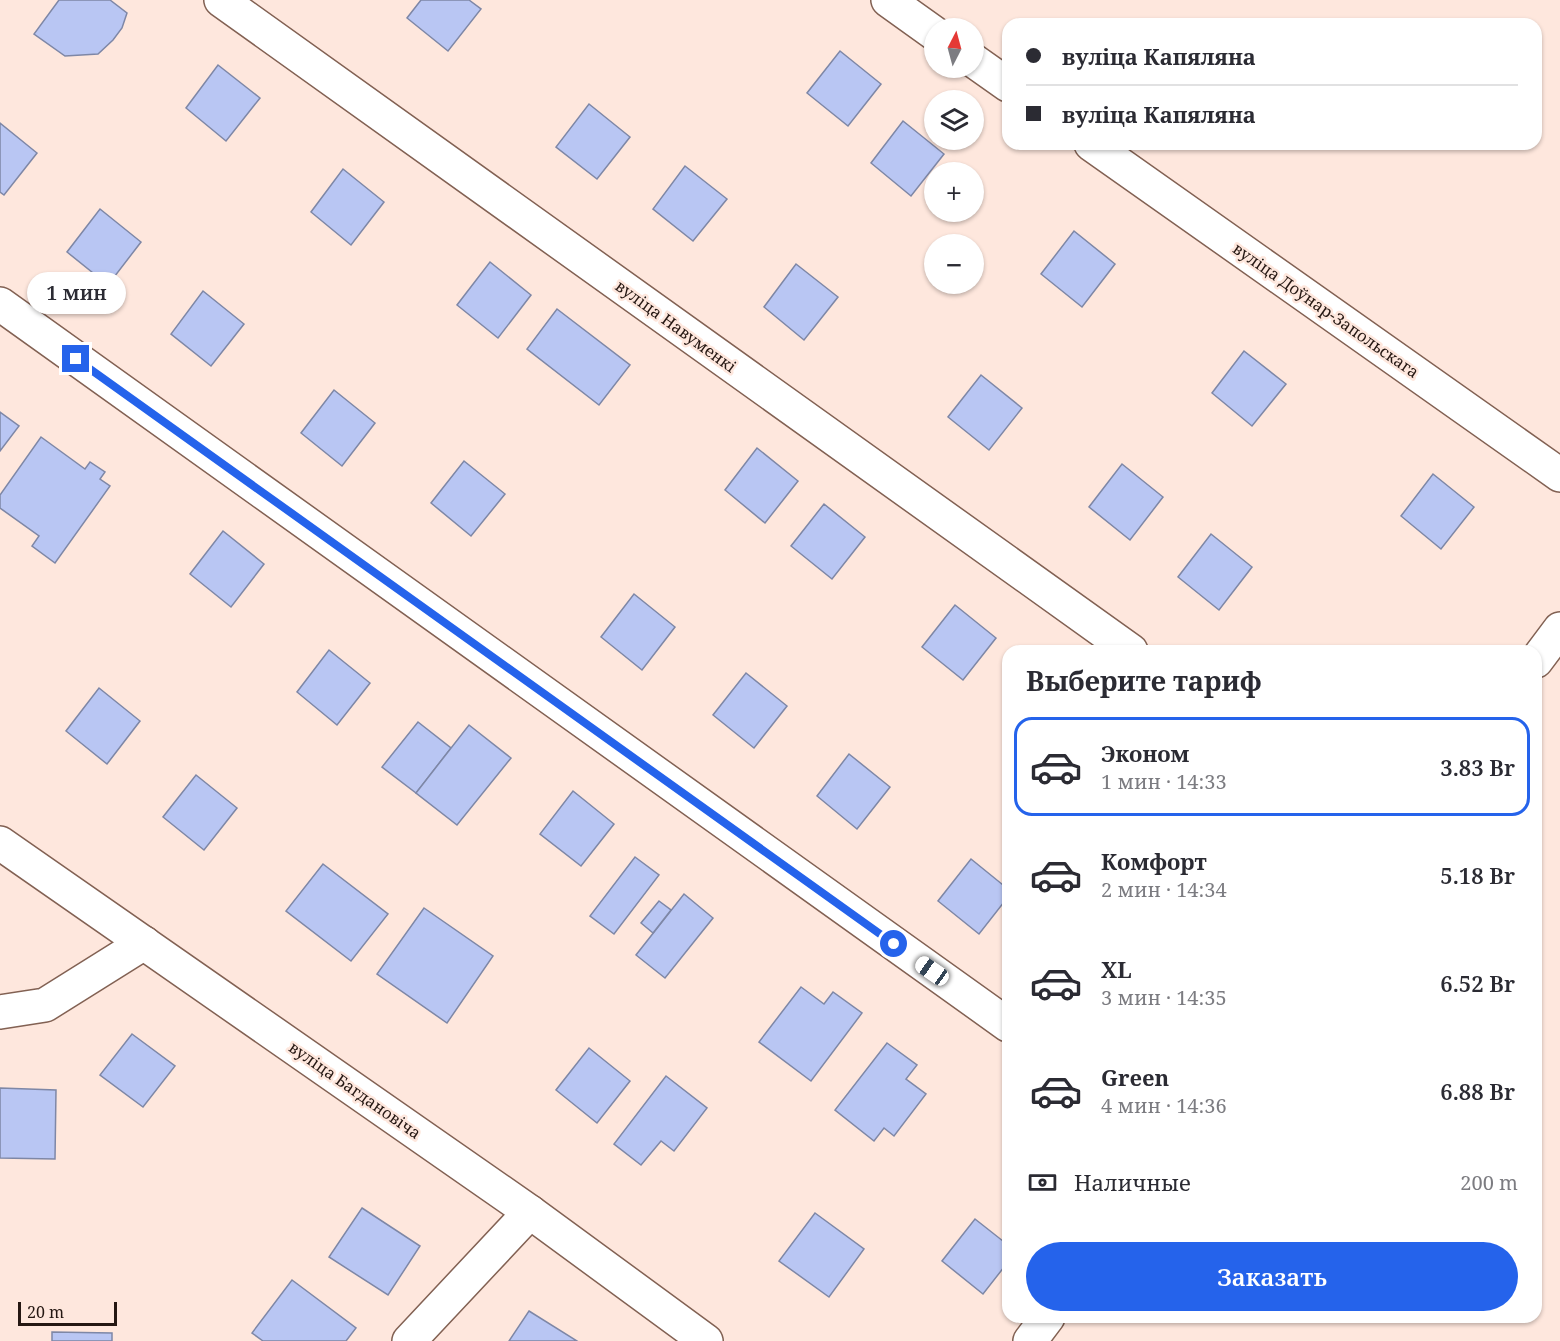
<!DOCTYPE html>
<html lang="ru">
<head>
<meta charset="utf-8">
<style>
  :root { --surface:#fff; --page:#f7f7f7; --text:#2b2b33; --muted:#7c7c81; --line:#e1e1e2; --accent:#2563eb }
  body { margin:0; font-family:"Noto Serif",serif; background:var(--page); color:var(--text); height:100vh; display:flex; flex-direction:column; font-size:22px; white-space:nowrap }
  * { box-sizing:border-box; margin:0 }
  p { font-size:20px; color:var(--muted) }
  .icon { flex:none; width:33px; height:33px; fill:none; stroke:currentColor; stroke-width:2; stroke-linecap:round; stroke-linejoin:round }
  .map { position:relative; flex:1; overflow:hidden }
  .drawer { position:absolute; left:1002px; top:645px; width:540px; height:678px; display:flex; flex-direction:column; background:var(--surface); border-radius:18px; box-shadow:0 2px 4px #0004 }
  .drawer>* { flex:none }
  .guide { position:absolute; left:1002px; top:18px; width:540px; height:132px; border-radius:18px; box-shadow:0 2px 4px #0004; display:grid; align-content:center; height:132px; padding:0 24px; background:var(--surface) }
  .needle { width:39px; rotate:6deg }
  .controls { position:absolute; left:924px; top:18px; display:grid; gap:12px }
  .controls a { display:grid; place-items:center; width:60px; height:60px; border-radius:50%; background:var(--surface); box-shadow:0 2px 4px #0004; font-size:30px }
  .scale { position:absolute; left:18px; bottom:15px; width:99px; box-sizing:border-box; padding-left:6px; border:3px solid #251712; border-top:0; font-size:16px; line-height:21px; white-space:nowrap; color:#251712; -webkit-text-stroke:4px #fee7dd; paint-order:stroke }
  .end { position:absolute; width:27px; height:27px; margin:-14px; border:8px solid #2563eb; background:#fff; box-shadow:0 0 0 3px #fff }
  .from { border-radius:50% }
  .bubble { position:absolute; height:42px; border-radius:21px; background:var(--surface); box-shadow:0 2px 4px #0004; font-size:20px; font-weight:600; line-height:42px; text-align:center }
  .car { position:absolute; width:18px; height:36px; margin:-18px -9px; border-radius:8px; box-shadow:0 0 4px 2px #0007; background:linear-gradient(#fff 24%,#345 0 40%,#fff 0 76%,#345 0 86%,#fff 0) }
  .guide b { display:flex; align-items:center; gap:21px; height:57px; font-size:22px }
  .guide b+b { border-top:2px solid var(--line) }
  .guide i { width:15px; height:15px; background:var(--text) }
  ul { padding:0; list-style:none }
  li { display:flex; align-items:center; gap:18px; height:99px; margin:0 12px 9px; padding:0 12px; border:3px solid transparent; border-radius:18px }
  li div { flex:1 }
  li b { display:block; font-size:22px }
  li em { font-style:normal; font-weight:600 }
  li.active { border-color:var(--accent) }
  li>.icon { width:54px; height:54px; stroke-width:1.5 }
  h2 { padding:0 24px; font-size:27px; line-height:72px }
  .pay { display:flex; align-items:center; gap:15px; height:66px; padding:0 24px; font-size:22px }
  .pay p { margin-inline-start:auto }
  .action { display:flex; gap:12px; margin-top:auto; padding:12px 24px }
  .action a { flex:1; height:69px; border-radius:36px; background:var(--accent); color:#fff; font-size:24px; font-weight:600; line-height:69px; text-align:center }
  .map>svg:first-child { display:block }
</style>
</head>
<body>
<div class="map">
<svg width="1560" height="1341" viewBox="0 0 1560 1341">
  <rect width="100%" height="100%" fill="#fee7dd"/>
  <!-- building -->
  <g fill="#b9c6f3" stroke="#7e87a6" stroke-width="1.5">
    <path d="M 59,0 L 110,0 L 127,13 L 122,28 L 113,40 L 98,54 L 65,56 L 34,34 Z"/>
    <path d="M 421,0 L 469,0 L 481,9 L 448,51 L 407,18 Z"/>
    <path d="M 840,51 L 881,84 L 848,126 L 807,93 Z"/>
    <path d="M 218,65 L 260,98 L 226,141 L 186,108 Z"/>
    <path d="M 589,104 L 630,137 L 597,179 L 556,147 Z"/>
    <path d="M 903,121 L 944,154 L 911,196 L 871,163 Z"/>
    <path d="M 0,123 L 37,153 L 4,195 L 0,192 Z"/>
    <path d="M 685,166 L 727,199 L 693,241 L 653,209 Z"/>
    <path d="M 343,169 L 384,202 L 351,245 L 311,212 Z"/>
    <path d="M 100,209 L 141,242 L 108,285 L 67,252 Z"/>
    <path d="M 1074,231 L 1115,264 L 1082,307 L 1041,274 Z"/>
    <path d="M 490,262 L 531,295 L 498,338 L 457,305 Z"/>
    <path d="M 796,264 L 838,297 L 804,340 L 764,307 Z"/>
    <path d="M 203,291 L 244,324 L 211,366 L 171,334 Z"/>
    <path d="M 557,309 L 630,365 L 599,405 L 527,349 Z"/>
    <path d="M 1244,351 L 1286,384 L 1252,426 L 1212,393 Z"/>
    <path d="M 981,375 L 1022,408 L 989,450 L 948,417 Z"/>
    <path d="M 334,390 L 375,423 L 342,466 L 301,433 Z"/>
    <path d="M 0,412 L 19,426 L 0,451 Z"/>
    <path d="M 41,437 L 85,469 L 90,462 L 105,472 L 100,479 L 110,486 L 55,563 L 32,546 L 39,536 L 0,508 L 0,495 Z"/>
    <path d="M 757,448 L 798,481 L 765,523 L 725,490 Z"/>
    <path d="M 464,461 L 505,494 L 471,536 L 431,503 Z"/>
    <path d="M 1122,464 L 1163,497 L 1130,540 L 1089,507 Z"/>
    <path d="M 1433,474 L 1474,507 L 1441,549 L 1401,516 Z"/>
    <path d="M 824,504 L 865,537 L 832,579 L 791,546 Z"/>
    <path d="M 223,531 L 264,564 L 231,607 L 190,574 Z"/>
    <path d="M 1211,534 L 1252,567 L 1219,610 L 1178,577 Z"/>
    <path d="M 634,594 L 675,627 L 642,670 L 601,637 Z"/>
    <path d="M 955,605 L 996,638 L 963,680 L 922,647 Z"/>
    <path d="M 329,650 L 370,683 L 337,725 L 297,692 Z"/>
    <path d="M 746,673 L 787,706 L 754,748 L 713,715 Z"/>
    <path d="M 99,688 L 140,721 L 107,764 L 66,731 Z"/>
    <path d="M 418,722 L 451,748 L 416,793 L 382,767 Z"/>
    <path d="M 469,725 L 511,758 L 457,825 L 416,793 Z"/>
    <path d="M 849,754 L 890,787 L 857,829 L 817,796 Z"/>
    <path d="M 196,775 L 237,808 L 204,850 L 163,817 Z"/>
    <path d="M 573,791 L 614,824 L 581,866 L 540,834 Z"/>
    <path d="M 635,857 L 659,875 L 614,934 L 590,916 Z"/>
    <path d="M 971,859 L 1008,889 L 1008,897 L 979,934 L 938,901 Z"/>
    <path d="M 323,864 L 388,914 L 351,961 L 286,911 Z"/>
    <path d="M 684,894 L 713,918 L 665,978 L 636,955 Z"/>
    <path d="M 659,901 L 671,910 L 653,933 L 641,923 Z"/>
    <path d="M 424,908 L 493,956 L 447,1023 L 377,974 Z"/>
    <path d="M 801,987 L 824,1004 L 833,992 L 862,1013 L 811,1081 L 759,1042 Z"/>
    <path d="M 132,1034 L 175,1066 L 143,1107 L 100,1075 Z"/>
    <path d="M 887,1043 L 917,1065 L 906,1079 L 926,1094 L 894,1136 L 884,1128 L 874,1141 L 835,1110 Z"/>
    <path d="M 589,1048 L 630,1081 L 597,1123 L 556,1090 Z"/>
    <path d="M 666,1076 L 707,1108 L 674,1151 L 661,1141 L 641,1165 L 614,1144 Z"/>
    <path d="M 0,1088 L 56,1090 L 55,1159 L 0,1158 Z"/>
    <path d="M 362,1208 L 420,1246 L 388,1295 L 329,1257 Z"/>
    <path d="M 815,1213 L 864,1249 L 829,1297 L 779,1261 Z"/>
    <path d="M 975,1219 L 1008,1245 L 1008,1262 L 983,1294 L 942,1261 Z"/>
    <path d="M 292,1280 L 356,1328 L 346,1341 L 263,1341 L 252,1333 Z"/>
    <path d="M 529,1311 L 577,1341 L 509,1341 Z"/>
    <path d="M 52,1332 L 112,1333 L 112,1341 L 52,1341 Z"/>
  </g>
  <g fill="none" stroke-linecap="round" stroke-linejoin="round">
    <!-- minor casing -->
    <g stroke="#826153" stroke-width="36">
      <g id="minor">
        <path d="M 221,0 L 1131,651"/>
        <path d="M 888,0 L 934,33"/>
        <path d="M 974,61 L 1008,85"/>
        <path d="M 1091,144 L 1560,475"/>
        <path d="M 0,304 L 1008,1025"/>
        <path d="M 1536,661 L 1560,629"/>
        <path d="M 0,843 L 530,1212 L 706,1341"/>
        <path d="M 0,1012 L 45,1005 L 144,943"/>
        <path d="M 409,1341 L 530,1212"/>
        <path d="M 1030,1341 L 1048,1317"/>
      </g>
    </g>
    <!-- minor -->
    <use href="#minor" stroke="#fff" stroke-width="33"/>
  </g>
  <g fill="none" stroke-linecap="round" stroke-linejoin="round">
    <!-- route -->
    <path stroke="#2563eb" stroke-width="8" d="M 76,359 L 894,944"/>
  </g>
  <g text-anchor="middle" stroke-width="5" stroke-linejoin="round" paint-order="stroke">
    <!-- street labels -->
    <g font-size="16" fill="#251712" stroke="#fee7dd">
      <text transform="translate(1326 310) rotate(35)" y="6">вуліца Доўнар-Запольскага</text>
      <text transform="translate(676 326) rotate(36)" y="6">вуліца Навуменкі</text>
      <text transform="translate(355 1090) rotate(35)" y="6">вуліца Багдановіча</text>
    </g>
  </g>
</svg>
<div class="controls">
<a><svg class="needle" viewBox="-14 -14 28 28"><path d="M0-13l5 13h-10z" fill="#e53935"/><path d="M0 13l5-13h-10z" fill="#7c7c81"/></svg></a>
<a><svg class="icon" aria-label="layers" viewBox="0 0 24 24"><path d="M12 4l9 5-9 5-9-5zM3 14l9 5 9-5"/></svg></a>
<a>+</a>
<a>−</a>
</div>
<div class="scale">20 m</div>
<i class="end from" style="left:894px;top:944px"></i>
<i class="end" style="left:76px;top:359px"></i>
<div class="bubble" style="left:27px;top:272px;width:99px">1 мин</div>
<i class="car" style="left:932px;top:971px;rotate:305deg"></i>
<div class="guide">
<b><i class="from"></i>вуліца Капяляна</b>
<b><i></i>вуліца Капяляна</b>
</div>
<section class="drawer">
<h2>Выберите тариф</h2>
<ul>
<li class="active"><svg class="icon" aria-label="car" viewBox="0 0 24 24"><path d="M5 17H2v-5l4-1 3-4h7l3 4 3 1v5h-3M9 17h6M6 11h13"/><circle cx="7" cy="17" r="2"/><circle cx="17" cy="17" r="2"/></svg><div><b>Эконом</b><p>1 мин · 14:33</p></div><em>3.83 Br</em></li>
<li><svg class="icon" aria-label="car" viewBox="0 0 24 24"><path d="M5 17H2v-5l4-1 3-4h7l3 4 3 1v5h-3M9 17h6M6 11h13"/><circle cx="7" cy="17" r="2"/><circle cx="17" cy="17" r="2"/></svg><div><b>Комфорт</b><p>2 мин · 14:34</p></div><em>5.18 Br</em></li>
<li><svg class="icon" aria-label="car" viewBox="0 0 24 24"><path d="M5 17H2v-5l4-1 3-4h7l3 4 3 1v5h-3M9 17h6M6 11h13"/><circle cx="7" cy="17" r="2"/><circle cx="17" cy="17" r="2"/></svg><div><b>XL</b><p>3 мин · 14:35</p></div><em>6.52 Br</em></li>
<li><svg class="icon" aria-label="car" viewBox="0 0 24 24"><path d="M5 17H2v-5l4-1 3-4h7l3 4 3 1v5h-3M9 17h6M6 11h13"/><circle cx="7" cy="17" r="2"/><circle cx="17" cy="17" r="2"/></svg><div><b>Green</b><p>4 мин · 14:36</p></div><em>6.88 Br</em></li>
</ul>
<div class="pay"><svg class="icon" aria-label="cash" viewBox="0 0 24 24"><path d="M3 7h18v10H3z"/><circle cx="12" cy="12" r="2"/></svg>Наличные<p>200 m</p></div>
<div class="action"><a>Заказать</a></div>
</section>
</div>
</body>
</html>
